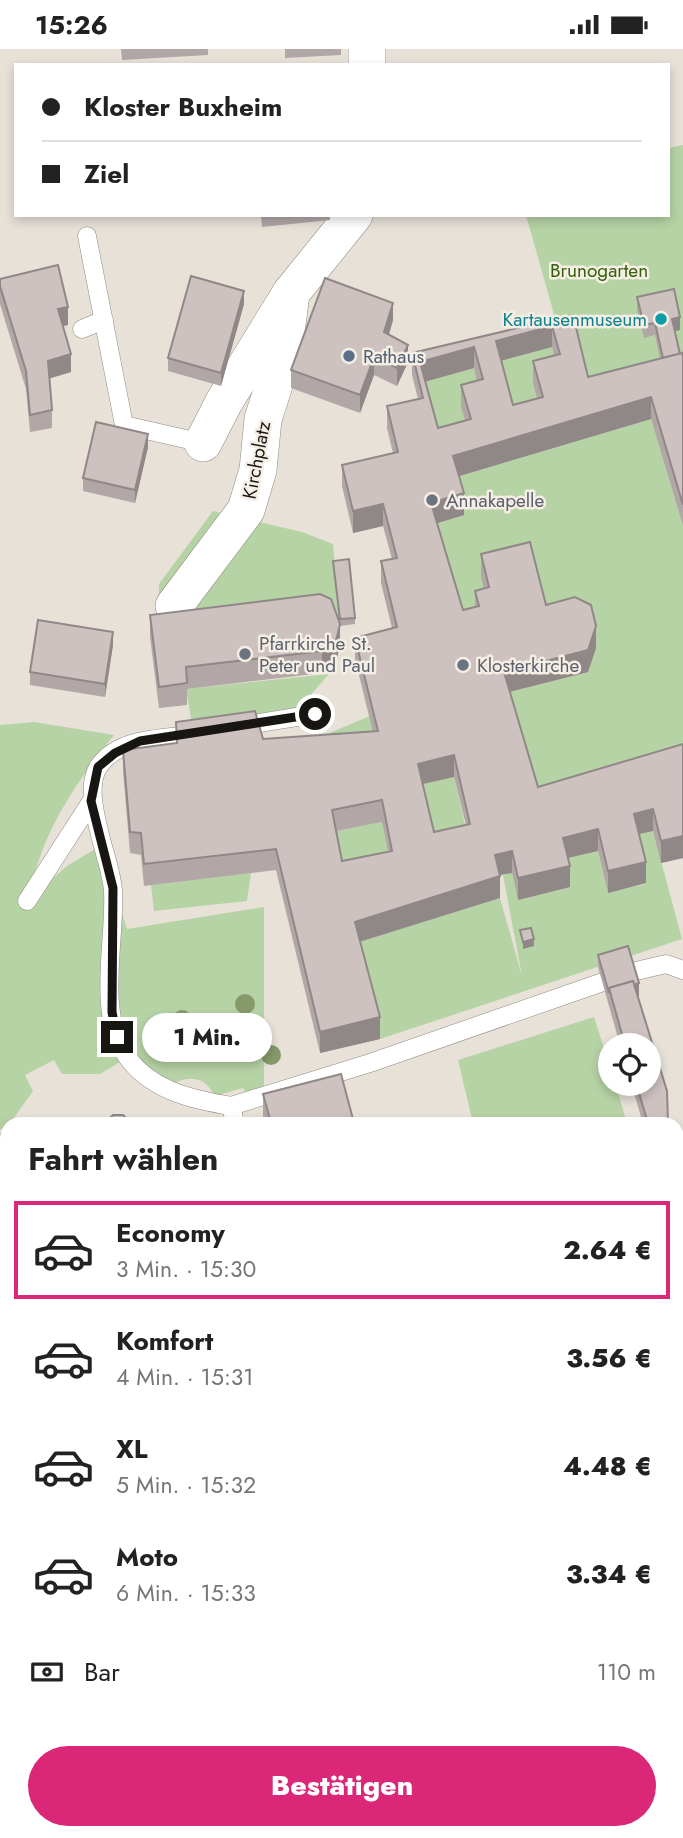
<!DOCTYPE html>
<html lang="de">
<head>
<meta charset="utf-8">
<style>
  :root { --surface:#fff; --page:#f6f6f6; --text:#222; --muted:#767676; --line:#e0e0e0; --accent:#db2777 }
  body { margin:0; font-family:Jost,sans-serif; background:var(--page); color:var(--text); height:100vh; display:flex; flex-direction:column; font-size:26px; white-space:nowrap }
  * { box-sizing:border-box; margin:0 }
  p { font-size:23px; color:var(--muted) }
  .icon { flex:none; width:38px; height:38px; fill:none; stroke:currentColor; stroke-width:2; stroke-linecap:round; stroke-linejoin:round }
  .map { position:relative; flex:1; overflow:hidden }
  .drawer { position:absolute; left:0px; top:1068px; width:684px; height:723px; display:flex; flex-direction:column; background:var(--surface); border-radius:21px 21px 0 0; box-shadow:0 4px 10px #0003 }
  .drawer>* { flex:none }
  .top-card { position:absolute; left:14px; top:14px; width:656px; height:154px; border-radius:0px; box-shadow:0 4px 10px #0003; display:grid; align-content:center; height:154px; padding:0 28px; background:var(--surface) }
  .controls { position:absolute; left:598px; top:984px; display:grid; gap:14px }
  .controls a { display:grid; place-items:center; width:63px; height:63px; border-radius:50%; background:var(--surface); box-shadow:0 4px 10px #0003; font-size:35px }
  .end { position:absolute; width:32px; height:32px; margin:-16px; border:9px solid #181613; background:#fff; box-shadow:0 0 0 4px #fff }
  .from { border-radius:50% }
  .bubble { position:absolute; height:49px; border-radius:24px; background:var(--surface); box-shadow:0 4px 10px #0003; font-size:23px; font-weight:800; line-height:49px; text-align:center }
  .top-card b { display:flex; align-items:center; gap:24px; height:66px; font-size:26px }
  .top-card b+b { border-top:2px solid var(--line) }
  .top-card i { width:18px; height:18px; background:var(--text) }
  ul { padding:0; list-style:none }
  li { display:flex; align-items:center; gap:21px; height:98px; margin:0 14px 10px; padding:0 14px; border:4px solid transparent; border-radius:0px }
  li div { flex:1 }
  li b { display:block; font-size:26px }
  li em { font-style:normal; font-weight:800 }
  li.selected { border-color:var(--accent) }
  li>.icon { width:63px; height:63px; stroke-width:1.5 }
  h2 { padding:0 28px; font-size:32px; line-height:84px }
  .pay { display:flex; align-items:center; gap:18px; height:77px; padding:0 28px; font-size:26px }
  .pay p { margin-inline-start:auto }
  .primary-button { display:flex; gap:14px; margin-top:auto; padding:14px 28px }
  .primary-button a { flex:1; height:80px; border-radius:42px; background:var(--accent); color:#fff; font-size:28px; font-weight:800; line-height:80px; text-align:center }
  .status { display:flex; justify-content:space-between; align-items:center; height:49px; padding:0 35px; background:var(--surface); direction:ltr }
  .status svg { height:19px; fill:currentColor }
  .map>svg:first-child { display:block }
</style>
</head>
<body>
<div class="status"><b>15:26</b><svg viewBox="0 0 49 12"><path d="M0 12V9h3v3zM5 12V6h3v6zM10 12V3h3v9zM15 12V0h3v12zM26 1h20v11H26zM47 4h2v5h-2z"/></svg></div>
<div class="map">
<svg width="683" height="1789" viewBox="0 0 683 1789">
  <rect width="100%" height="100%" fill="#e7e1d8"/>
  <!-- green -->
  <g fill="#b6d3a5">
    <path d="M 683,96 L 683,319 L 638,260 L 644,288 L 655,286 L 665,330 L 588,350 L 561,290 L 526,166 L 668,166 L 669,99 Z"/>
    <path d="M 552,298 L 560,327 L 543,369 L 513,377 L 496,313 Z"/>
    <path d="M 474,319 L 483,352 L 471,391 L 438,401 L 420,334 Z"/>
    <path d="M 651,370 L 683,477 L 683,717 L 538,760 L 489,560 L 463,583 L 431,476 L 453,429 Z"/>
    <path d="M 213,462 L 302,483 L 333,495 L 340,577 L 158,587 L 159,535 Z"/>
    <path d="M 329,625 L 291,668 L 193,681 L 186,640 Z"/>
    <path d="M 370,667 L 378,704 L 263,712 Z"/>
    <path d="M 34,673 L 114,686 C 71,741 43,781 28,851 L 67,817 L 100,797 L 127,880 L 264,858 L 264,1048 L 251,1052 L 243,1039 L 215,1047 C 205,1028 191,1026 172,1035 L 143,1019 L 119,969 L 125,1010 L 100,1025 L 62,1025 L 54,1011 L 25,1026 L 33,1042 L 6,1080 L 0,1080 L 0,676 Z"/>
    <path d="M 454,728 L 470,797 L 434,805 L 418,736 Z"/>
    <path d="M 382,773 L 392,824 L 342,833 L 333,783 Z"/>
    <path d="M 653,782 L 682,890 L 380,990 L 355,894 L 500,849 L 522,927 L 503,826 L 512,824 L 518,850 L 569,838 L 563,810 L 598,802 L 608,843 L 646,835 L 634,786 Z"/>
    <path d="M 251,824 L 247,852 L 154,862 L 151,836 Z"/>
    <path d="M 594,968 L 611,1021 L 611,1034 L 615,1034 L 627,1074 L 473,1074 L 458,1011 Z"/>
  </g>
  <g fill="none" stroke-linecap="round" stroke-linejoin="round">
    <!-- service casing -->
    <g stroke="#908a82" stroke-width="19">
      <g id="service">
        <path d="M 87,187 L 124,376 L 203,394"/>
        <path d="M 82,280 L 104,271"/>
        <path d="M 235,678 L 315,665"/>
        <path d="M 198,685 C 166,690 120,687 99,717 C 86,736 96,769 101,790 C 105,806 112,825 113,842 C 116,895 94,968 131,1013 C 156,1043 195,1051 231,1057"/>
        <path d="M 27,852 L 91,753"/>
        <path d="M 632,923 L 666,915 L 683,921"/>
        <path d="M 235,1074 L 231,1057 L 370,1014 L 603,933"/>
      </g>
    </g>
    <!-- minor casing -->
    <g stroke="#908a82" stroke-width="38">
      <g id="minor">
        <path d="M 367,0 L 367,16"/>
        <path d="M 203,394 L 224,353 L 291,244 L 354,166"/>
        <path d="M 174,557 L 246,461 L 258,421 L 263,370 L 283,308 L 291,244"/>
        <path d="M 677,1172 L 683,1170"/>
        <path d="M 0,1480 L 7,1477"/>
        <path d="M 677,1585 L 683,1584"/>
        <path d="M 180,1789 L 181,1783"/>
      </g>
    </g>
    <!-- service -->
    <use href="#service" stroke="#fff" stroke-width="18"/>
    <!-- minor -->
    <use href="#minor" stroke="#fff" stroke-width="37"/>
  </g>
  <!-- trees -->
  <g fill="#869a69">
    <circle cx="245" cy="955" r="10"/>
    <circle cx="182" cy="971" r="10"/>
    <circle cx="271" cy="1006" r="10"/>
  </g>
  <!-- wall -->
  <g fill="#b1a7a6" fill-rule="evenodd">
    <path d="M 121,0 L 208,0 L 208,6 L 122,11 Z"/>
    <path d="M 285,0 L 341,0 L 341,6 L 285,9 Z"/>
    <path d="M 261,166 L 330,166 L 330,171 L 262,178 Z"/>
    <path d="M 0,230 L 68,276 L 63,277 L 71,323 L 49,329 L 52,361 L 52,379 L 30,383 L 26,340 L 0,255 Z"/>
    <path d="M 637,248 L 680,281 L 675,282 L 680,305 L 683,308 L 683,477 L 651,370 L 459,427 L 464,466 L 437,474 L 463,561 L 475,558 L 475,542 L 484,540 L 481,527 L 481,505 L 546,556 L 596,599 L 588,623 L 510,643 L 538,738 L 683,695 L 683,809 L 661,814 L 653,782 L 639,785 L 646,834 L 608,844 L 598,802 L 568,809 L 570,838 L 518,851 L 512,824 L 500,826 L 500,849 L 360,893 L 380,990 L 320,1004 L 276,821 L 144,837 L 141,806 L 130,804 L 123,722 L 123,701 L 176,694 L 176,673 L 263,690 L 373,683 L 355,610 L 355,589 L 392,579 L 381,534 L 381,512 L 392,510 L 383,477 L 353,484 L 342,437 L 342,416 L 393,404 L 387,379 L 387,357 L 418,350 L 412,326 L 412,304 L 573,266 L 588,328 L 660,310 L 655,286 L 644,289 L 637,261 ZM 552,298 L 554,307 L 533,312 L 533,334 L 537,349 L 513,356 L 501,312 ZM 474,319 L 477,332 L 461,336 L 461,358 L 465,371 L 438,379 L 425,333 ZM 454,728 L 466,776 L 434,783 L 423,735 ZM 382,773 L 388,803 L 342,812 L 337,782 Z"/>
    <path d="M 244,255 L 221,337 L 168,322 L 168,309 Z"/>
    <path d="M 393,271 L 389,286 L 408,313 L 397,337 L 374,326 L 360,364 L 291,339 L 291,321 Z"/>
    <path d="M 148,398 L 135,454 L 83,442 L 83,429 Z"/>
    <path d="M 333,512 L 355,569 L 355,575 L 340,577 L 340,596 L 336,613 L 322,624 L 187,640 L 187,656 L 159,659 L 150,588 L 150,566 L 339,573 Z"/>
    <path d="M 113,596 L 105,648 L 30,636 L 30,623 Z"/>
    <path d="M 628,897 L 639,934 L 639,947 L 638,947 L 667,1042 L 668,1074 L 643,1074 L 631,1034 L 649,1034 L 649,996 L 620,996 L 598,918 L 598,906 Z"/>
    <path d="M 263,1045 L 354,1074 L 265,1074 L 263,1067 Z"/>
    <path d="M 0,1085 L 7,1085 L 7,1384 L 0,1385 Z"/>
    <path d="M 0,1514 L 7,1538 L 7,1625 L 1,1625 L 0,1637 Z"/>
    <path d="M 0,1652 L 7,1652 L 7,1754 L 0,1755 Z"/>
  </g>
  <!-- shaded-wall -->
  <g fill="#908887">
    <path d="M 244,242 L 244,255 L 221,337 L 221,324 Z"/>
    <path d="M 393,254 L 393,271 L 384,301 L 384,283 Z"/>
    <path d="M 68,258 L 68,276 L 58,278 L 58,260 Z"/>
    <path d="M 680,268 L 680,281 L 672,283 L 672,270 Z"/>
    <path d="M 552,277 L 552,298 L 496,313 L 496,292 Z"/>
    <path d="M 408,296 L 408,313 L 397,337 L 397,319 Z"/>
    <path d="M 474,298 L 474,319 L 420,334 L 420,313 Z"/>
    <path d="M 71,305 L 71,323 L 48,330 L 48,312 Z"/>
    <path d="M 374,308 L 374,326 L 360,364 L 360,346 Z"/>
    <path d="M 651,348 L 651,370 L 453,429 L 453,407 Z"/>
    <path d="M 148,385 L 148,398 L 135,454 L 135,441 Z"/>
    <path d="M 464,444 L 464,466 L 431,476 L 431,454 Z"/>
    <path d="M 383,455 L 383,477 L 353,484 L 353,462 Z"/>
    <path d="M 340,575 L 340,596 L 336,613 L 322,624 L 322,602 Z"/>
    <path d="M 596,577 L 596,599 L 588,623 L 504,644 L 504,623 Z"/>
    <path d="M 113,583 L 113,596 L 105,648 L 105,635 Z"/>
    <path d="M 454,706 L 454,728 L 418,736 L 418,715 Z"/>
    <path d="M 653,760 L 653,782 L 634,786 L 634,765 Z"/>
    <path d="M 598,780 L 598,802 L 563,810 L 563,789 Z"/>
    <path d="M 683,787 L 683,809 L 661,814 L 661,792 Z"/>
    <path d="M 512,802 L 512,824 L 495,827 L 495,806 Z"/>
    <path d="M 646,813 L 646,834 L 608,844 L 608,822 Z"/>
    <path d="M 570,817 L 570,838 L 518,851 L 518,829 Z"/>
    <path d="M 500,827 L 500,849 L 355,894 L 355,873 Z"/>
    <path d="M 534,890 L 534,897 L 523,900 L 523,893 Z"/>
    <path d="M 639,934 L 639,947 L 614,956 L 610,944 Z"/>
    <path d="M 380,968 L 380,990 L 320,1004 L 320,983 Z"/>
  </g>
  <!-- building -->
  <g fill="#cec2c1" stroke="#908887" stroke-width="2" fill-rule="evenodd">
    <path d="M 58,216 L 68,258 L 58,260 L 71,305 L 48,312 L 52,361 L 30,366 L 26,322 L 0,237 L 0,230 Z"/>
    <path d="M 191,227 L 244,242 L 221,324 L 168,309 Z"/>
    <path d="M 325,229 L 393,254 L 384,283 L 408,296 L 397,319 L 374,308 L 360,346 L 291,321 Z"/>
    <path d="M 674,240 L 680,268 L 672,270 L 680,305 L 663,309 L 655,274 L 644,276 L 637,248 Z"/>
    <path d="M 573,266 L 588,328 L 682,304 L 683,308 L 683,456 L 651,348 L 453,407 L 464,444 L 431,454 L 463,561 L 479,557 L 475,542 L 489,538 L 481,505 L 530,493 L 546,556 L 575,548 L 591,556 L 596,577 L 588,601 L 504,623 L 538,738 L 683,695 L 683,787 L 661,792 L 653,760 L 634,765 L 646,813 L 608,822 L 598,780 L 563,789 L 570,817 L 518,829 L 512,802 L 495,806 L 500,827 L 355,873 L 380,968 L 320,983 L 276,800 L 144,815 L 141,784 L 130,783 L 123,701 L 177,694 L 176,673 L 255,662 L 263,690 L 378,682 L 355,589 L 397,578 L 381,512 L 397,509 L 383,455 L 353,462 L 342,416 L 398,403 L 387,357 L 423,349 L 412,304 ZM 552,277 L 560,305 L 533,312 L 543,348 L 513,356 L 496,292 ZM 474,298 L 483,330 L 461,336 L 471,370 L 438,379 L 420,313 ZM 454,706 L 470,775 L 434,783 L 418,715 ZM 382,751 L 392,802 L 342,812 L 332,761 Z"/>
    <path d="M 96,373 L 148,385 L 135,441 L 83,429 Z"/>
    <path d="M 349,510 L 355,569 L 340,570 L 333,512 Z"/>
    <path d="M 320,545 L 331,550 L 340,575 L 336,592 L 322,602 L 186,618 L 187,634 L 159,638 L 150,566 Z"/>
    <path d="M 38,571 L 113,583 L 105,635 L 30,623 Z"/>
    <path d="M 531,879 L 534,890 L 523,893 L 520,881 Z"/>
    <path d="M 628,897 L 639,934 L 634,936 L 633,932 L 609,939 L 609,944 L 598,906 Z"/>
    <path d="M 633,932 L 667,1042 L 668,1074 L 648,1074 L 636,1034 L 649,1034 L 649,996 L 625,996 L 609,939 Z"/>
    <path d="M 341,1025 L 354,1074 L 271,1074 L 263,1045 Z"/>
    <path d="M 113,1066 L 123,1066 L 130,1073 L 130,1074 L 106,1074 L 106,1073 Z"/>
    <path d="M 50,1070 L 60,1070 L 64,1074 L 45,1074 Z"/>
    <rect x="0" y="1085" width="7" height="278"/>
    <path d="M 0,1514 L 5,1514 L 7,1538 L 7,1603 L 0,1604 Z"/>
    <path d="M 0,1652 L 7,1652 L 7,1732 L 0,1733 Z"/>
    <path d="M 84,1783 L 160,1783 L 160,1789 L 85,1789 Z"/>
  </g>
  <g fill="none" stroke-linecap="round" stroke-linejoin="round">
    <!-- route -->
    <path stroke="#181613" stroke-width="9" d="M 117,988 L 112,963 L 113,839 L 91,752 L 98,718 L 115,704 L 140,692 L 315,665"/>
  </g>
  <!-- markers -->
  <circle fill="#0f9aa8" stroke="#f5eee5" stroke-width="2.5" cx="661" cy="270" r="7"/>
  <circle fill="#5c6f8a" stroke="#f5eee5" stroke-width="2.5" cx="349" cy="307" r="7"/>
  <g fill="#6b7280" stroke="#f5eee5" stroke-width="2.5">
    <circle cx="432" cy="451" r="7"/>
    <circle cx="245" cy="605" r="7"/>
    <circle cx="463" cy="616" r="7"/>
  </g>
  <g text-anchor="middle" stroke-width="5" stroke-linejoin="round" paint-order="stroke">
    <!-- park labels -->
    <g font-size="19" fill="#36600e" stroke="#f5eee5">
      <text x="599" y="228">Brunogarten</text>
    </g>
    <!-- culture labels -->
    <g font-size="19" fill="#0d838f" stroke="#f5eee5" text-anchor="end">
      <text x="647" y="277">Kartausenmuseum</text>
    </g>
    <!-- service labels -->
    <g font-size="19" fill="#4e5e75" stroke="#f5eee5" text-anchor="start">
      <text x="363" y="314">Rathaus</text>
    </g>
    <!-- street labels -->
    <g font-size="19" fill="#181613" stroke="#f5eee5">
      <text transform="translate(256 411) rotate(-79)" y="7">Kirchplatz</text>
    </g>
    <!-- worship labels -->
    <g font-size="19" fill="#5b616d" stroke="#f5eee5" text-anchor="start">
      <text x="446" y="458">Annakapelle</text>
      <text x="259" y="601">Pfarrkirche St.<tspan x="259" dy="22">Peter und Paul</tspan></text>
      <text x="477" y="623">Klosterkirche</text>
    </g>
  </g>
</svg>
<div class="controls">
<a><svg class="icon" aria-label="locate" viewBox="0 0 24 24"><circle cx="12" cy="12" r="6"/><path d="M12 2v4M12 18v4M2 12h4M18 12h4"/></svg></a>
</div>
<i class="end from" style="left:315px;top:665px"></i>
<i class="end" style="left:117px;top:988px"></i>
<div class="bubble" style="left:142px;top:964px;width:130px">1 Min.</div>
<div class="top-card">
<b><i class="from"></i>Kloster Buxheim</b>
<b><i></i>Ziel</b>
</div>
<section class="drawer">
<h2>Fahrt wählen</h2>
<ul>
<li class="selected"><svg class="icon" aria-label="car" viewBox="0 0 24 24"><path d="M5 17H2v-5l4-1 3-4h7l3 4 3 1v5h-3M9 17h6M6 11h13"/><circle cx="7" cy="17" r="2"/><circle cx="17" cy="17" r="2"/></svg><div><b>Economy</b><p>3 Min. · 15:30</p></div><em>2.64 €</em></li>
<li><svg class="icon" aria-label="car" viewBox="0 0 24 24"><path d="M5 17H2v-5l4-1 3-4h7l3 4 3 1v5h-3M9 17h6M6 11h13"/><circle cx="7" cy="17" r="2"/><circle cx="17" cy="17" r="2"/></svg><div><b>Komfort</b><p>4 Min. · 15:31</p></div><em>3.56 €</em></li>
<li><svg class="icon" aria-label="car" viewBox="0 0 24 24"><path d="M5 17H2v-5l4-1 3-4h7l3 4 3 1v5h-3M9 17h6M6 11h13"/><circle cx="7" cy="17" r="2"/><circle cx="17" cy="17" r="2"/></svg><div><b>XL</b><p>5 Min. · 15:32</p></div><em>4.48 €</em></li>
<li><svg class="icon" aria-label="car" viewBox="0 0 24 24"><path d="M5 17H2v-5l4-1 3-4h7l3 4 3 1v5h-3M9 17h6M6 11h13"/><circle cx="7" cy="17" r="2"/><circle cx="17" cy="17" r="2"/></svg><div><b>Moto</b><p>6 Min. · 15:33</p></div><em>3.34 €</em></li>
</ul>
<div class="pay"><svg class="icon" aria-label="cash" viewBox="0 0 24 24"><path d="M3 7h18v10H3z"/><circle cx="12" cy="12" r="2"/></svg>Bar<p>110 m</p></div>
<div class="primary-button"><a>Bestätigen</a></div>
</section>
</div>
</body>
</html>
